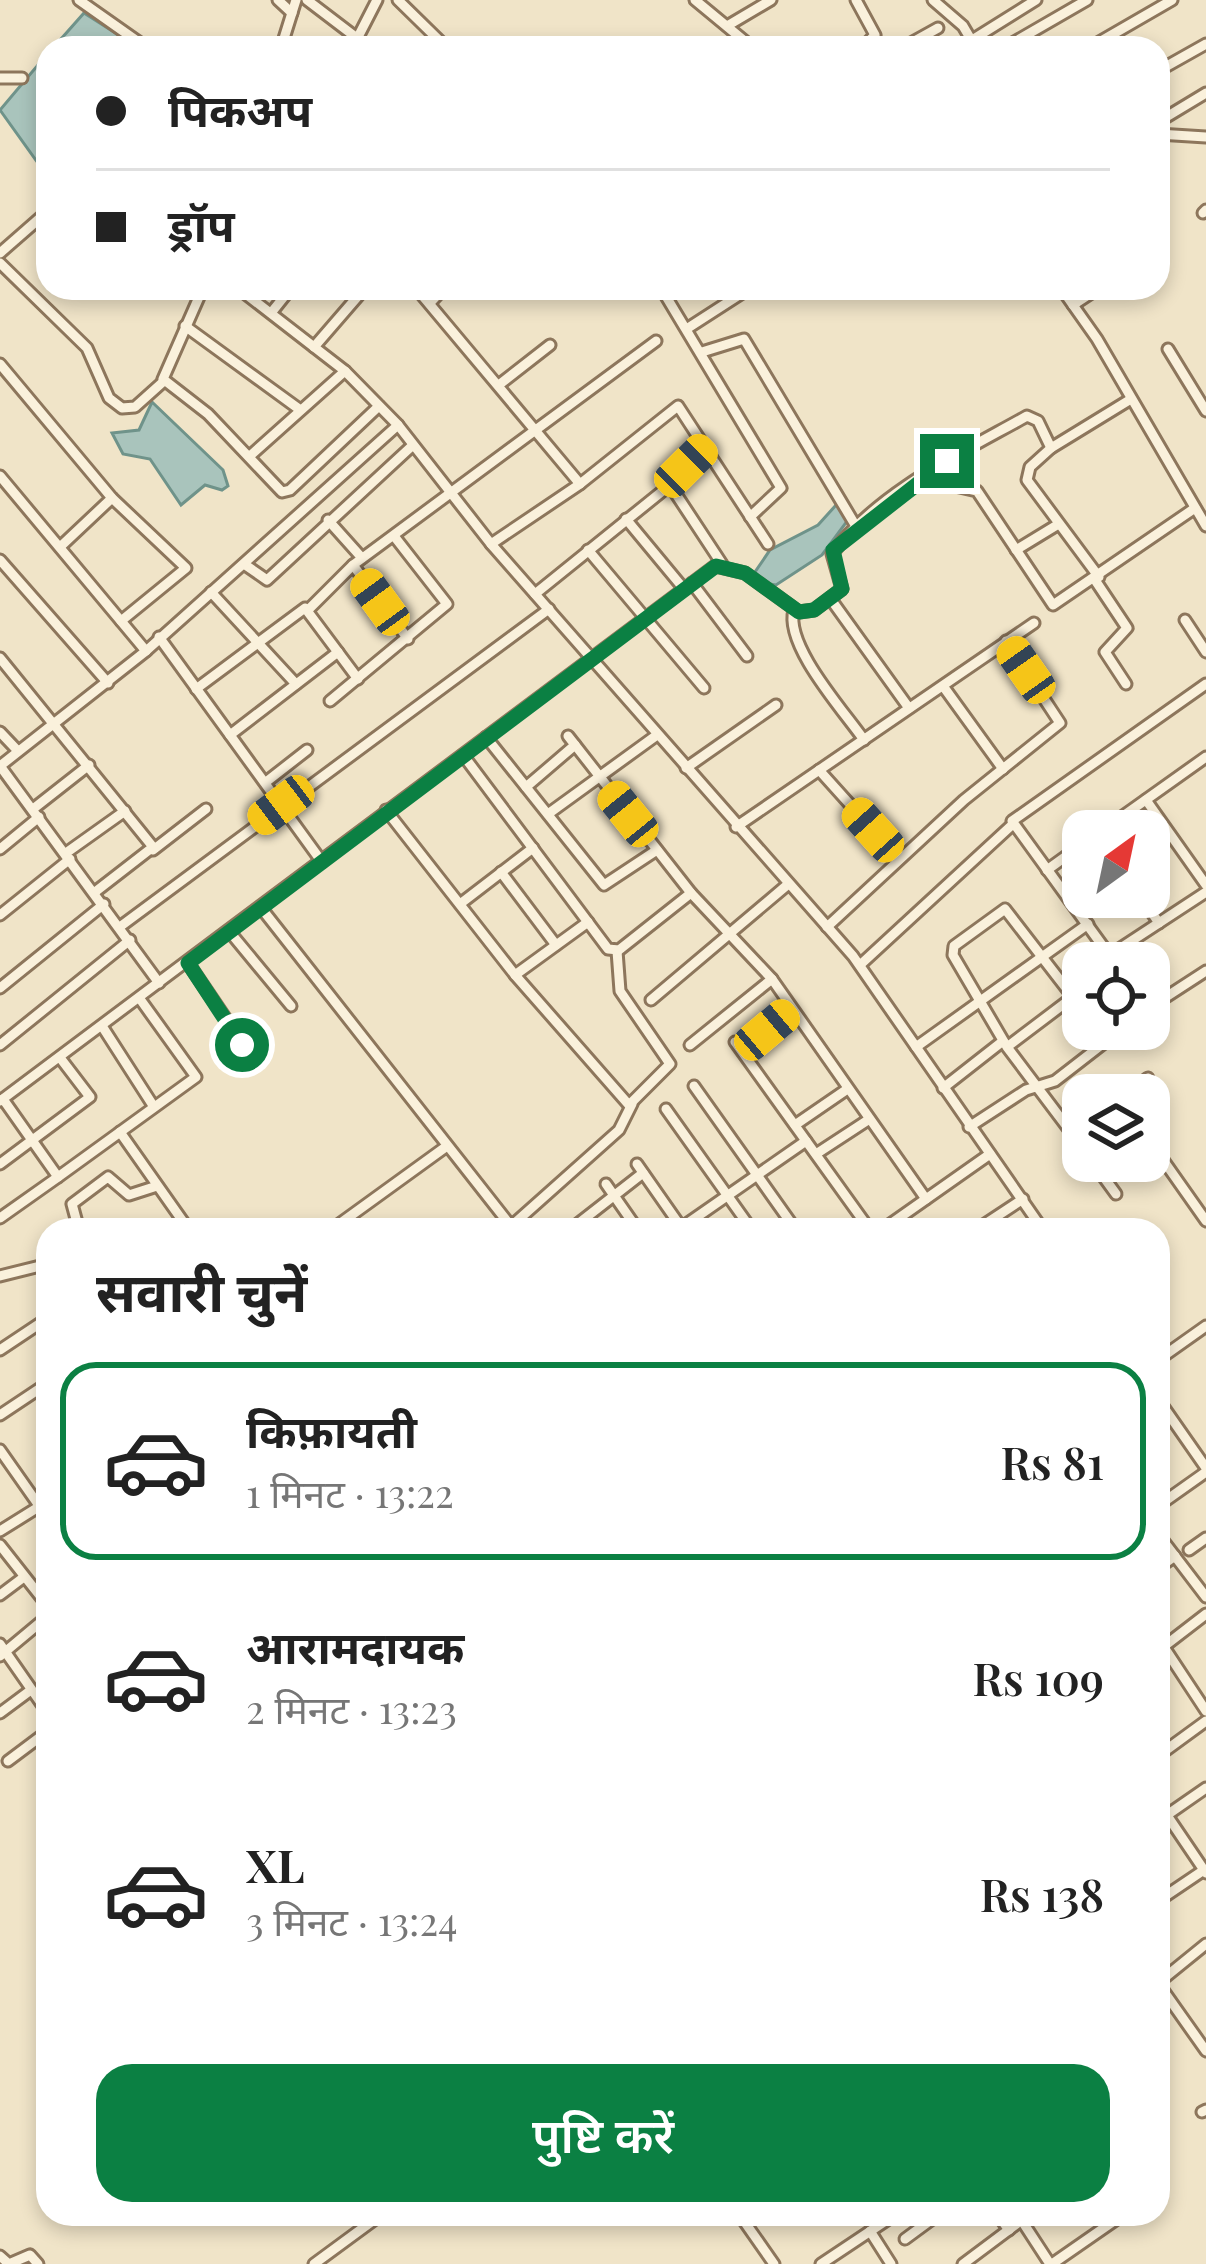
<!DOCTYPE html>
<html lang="hi">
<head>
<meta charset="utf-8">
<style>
  :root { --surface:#fff; --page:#f2f2f2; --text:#222; --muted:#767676; --line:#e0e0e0; --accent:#0b8043 }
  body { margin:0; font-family:"Playfair Display","Noto Sans Devanagari",serif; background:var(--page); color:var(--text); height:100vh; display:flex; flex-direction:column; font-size:45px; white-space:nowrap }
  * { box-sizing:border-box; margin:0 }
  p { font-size:39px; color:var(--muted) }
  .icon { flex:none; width:66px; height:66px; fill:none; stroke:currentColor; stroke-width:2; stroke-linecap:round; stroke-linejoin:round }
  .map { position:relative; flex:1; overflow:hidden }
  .drawer { position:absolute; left:36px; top:1218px; width:1134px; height:1008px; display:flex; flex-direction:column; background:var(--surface); border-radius:36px; box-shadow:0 6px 18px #0003 }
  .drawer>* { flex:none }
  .guide { position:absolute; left:36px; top:36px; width:1134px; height:264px; border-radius:36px; box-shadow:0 6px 18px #0003; display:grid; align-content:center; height:264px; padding:0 60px; background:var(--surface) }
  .needle { width:78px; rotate:33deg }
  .tools { position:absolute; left:1062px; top:810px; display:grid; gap:24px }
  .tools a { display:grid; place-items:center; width:108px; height:108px; border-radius:24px; background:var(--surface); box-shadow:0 6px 18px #0003; font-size:60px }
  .end { position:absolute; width:54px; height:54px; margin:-27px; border:15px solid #0b8043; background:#fff; box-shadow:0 0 0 6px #fff }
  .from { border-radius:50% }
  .car { position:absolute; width:36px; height:72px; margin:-36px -18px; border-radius:15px; box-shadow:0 0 9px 3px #0007; background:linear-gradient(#f5c518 24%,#345 0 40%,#f5c518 0 76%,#345 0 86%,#f5c518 0) }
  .guide b { display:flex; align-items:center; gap:42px; height:114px; font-size:45px }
  .guide b+b { border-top:3px solid var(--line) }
  .guide i { width:30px; height:30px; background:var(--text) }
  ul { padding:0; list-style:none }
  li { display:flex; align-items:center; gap:36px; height:198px; margin:0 24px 18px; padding:0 36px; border:6px solid transparent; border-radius:36px }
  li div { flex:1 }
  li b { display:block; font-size:45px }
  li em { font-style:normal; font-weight:600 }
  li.selected { border-color:var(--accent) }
  li>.icon { width:108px; height:108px; stroke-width:1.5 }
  h2 { padding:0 60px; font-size:54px; line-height:144px }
  .button { display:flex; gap:24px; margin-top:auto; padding:24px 60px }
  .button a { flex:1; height:138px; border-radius:36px; background:var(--accent); color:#fff; font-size:48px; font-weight:600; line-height:138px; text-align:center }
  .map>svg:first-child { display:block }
</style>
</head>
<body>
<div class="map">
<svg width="1206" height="2264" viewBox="0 0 1206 2264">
  <rect width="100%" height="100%" fill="#f0e4c8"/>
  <!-- water -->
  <g fill="#a9c4bc" stroke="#6f938a" stroke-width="3">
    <path d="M 84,13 L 139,48 L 53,48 Z"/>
    <path d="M 48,53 L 48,177 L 0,110 Z"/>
    <path d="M 152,402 L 223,470 L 228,486 L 222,490 L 205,485 L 181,505 L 150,459 L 123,454 L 112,433 L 139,430 Z"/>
    <path d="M 837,504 L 848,520 L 822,555 L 776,585 L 763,583 L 755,572 L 770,550 L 818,525 Z"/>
  </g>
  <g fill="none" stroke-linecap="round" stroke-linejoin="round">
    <!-- minor casing -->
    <g stroke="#8d765c" stroke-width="15">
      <g id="minor">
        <path d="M 79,0 L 147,48"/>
        <path d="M 278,0 L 292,13"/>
        <path d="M 307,0 L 370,48"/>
        <path d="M 398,0 L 447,48"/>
        <path d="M 695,0 L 753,48"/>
        <path d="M 856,0 L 875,35 L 862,48"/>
        <path d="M 933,0 L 963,26 L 976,48"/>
        <path d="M 727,26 L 771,0"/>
        <path d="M 358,37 L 377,0"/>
        <path d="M 972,40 L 1036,0"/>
        <path d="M 281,48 L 296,0"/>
        <path d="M 902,48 L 938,28"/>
        <path d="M 1004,48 L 1087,0"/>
        <path d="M 1089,48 L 1172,0"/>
        <path d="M 1158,71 L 1206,44"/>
        <path d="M 0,78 L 22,78"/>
        <path d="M 1163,119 L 1206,93"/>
        <path d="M 1158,134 L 1206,137"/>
        <path d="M 1203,213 L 1206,210"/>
        <path d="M 0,253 L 48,211"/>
        <path d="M 0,263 L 87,348 L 109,398 L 122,408 L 135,407 L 164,381"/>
        <path d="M 203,288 L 163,379 L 208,414 L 282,492 L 290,490 L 379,406"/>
        <path d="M 238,288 L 345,371 L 398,425 L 491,544 L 853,956 L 1043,1230"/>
        <path d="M 416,288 L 580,484"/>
        <path d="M 661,288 L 781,488 L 750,517"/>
        <path d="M 1061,288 L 1097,339 L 1206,526"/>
        <path d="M 430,303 L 444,288"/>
        <path d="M 1073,305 L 1099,288"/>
        <path d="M 271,313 L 291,288"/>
        <path d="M 185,326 L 299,409"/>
        <path d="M 688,328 L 750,288"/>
        <path d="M 314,347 L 365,288"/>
        <path d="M 1168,349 L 1206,411"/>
        <path d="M 702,352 L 744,339 L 857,528"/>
        <path d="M 0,364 L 112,498 L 186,568 L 121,621"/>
        <path d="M 500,384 L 550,345"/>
        <path d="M 1051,448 L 1131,399"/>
        <path d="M 251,455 L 345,371"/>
        <path d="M 941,465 L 955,486 L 977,491 L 1053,605 L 1195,508"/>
        <path d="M 0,476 L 146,651"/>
        <path d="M 666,485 L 705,447"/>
        <path d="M 626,519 L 684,589"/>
        <path d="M 328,520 L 362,558"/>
        <path d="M 491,544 L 580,484 L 678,406 L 768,544"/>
        <path d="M 60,547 L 112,498"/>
        <path d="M 588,550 L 704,688"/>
        <path d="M 1016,550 L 1057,525"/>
        <path d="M 0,560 L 108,683"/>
        <path d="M 244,564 L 267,580 L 413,445"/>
        <path d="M 353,565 L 408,639"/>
        <path d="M 1095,580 L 1127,628 L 1105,652 L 1126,684"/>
        <path d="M 692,583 L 747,656"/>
        <path d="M 211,592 L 296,684"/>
        <path d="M 535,594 L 670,485 L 722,564"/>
        <path d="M 830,598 L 909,708"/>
        <path d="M 308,610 L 353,565 L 656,341"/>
        <path d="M 794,610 C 784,645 843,710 864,740"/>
        <path d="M 1185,620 L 1206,652"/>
        <path d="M 159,637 L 322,862"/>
        <path d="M 0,658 L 153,847 L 95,892"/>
        <path d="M 943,686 L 1003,769"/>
        <path d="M 196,689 L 305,608 L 358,679"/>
        <path d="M 330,701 L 447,604 L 394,536"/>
        <path d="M 0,732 L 18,751"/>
        <path d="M 230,735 L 338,652"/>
        <path d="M 568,736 L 691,893 L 772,979 L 926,1199"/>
        <path d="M 486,737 L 604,885 L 657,850"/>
        <path d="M 463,755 L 608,949 L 619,950 L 691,893"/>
        <path d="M 0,766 L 146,651 L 398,425"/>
        <path d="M 0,766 L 159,983"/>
        <path d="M 686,768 L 776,705"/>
        <path d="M 819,770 L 899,859"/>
        <path d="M 266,782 L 307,750"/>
        <path d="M 526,787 L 575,745"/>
        <path d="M 1146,800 L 1206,885"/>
        <path d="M 33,809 L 89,765"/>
        <path d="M 386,810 L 515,975 L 629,1105 L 670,1064 L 620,991 L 617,951"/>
        <path d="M 548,814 L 657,735"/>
        <path d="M 736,827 L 1034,623"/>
        <path d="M 1102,831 L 1206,757"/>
        <path d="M 0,849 L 39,817"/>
        <path d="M 153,850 L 206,809"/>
        <path d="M 66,853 L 125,811"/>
        <path d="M 1047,870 L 1083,844"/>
        <path d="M 501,872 L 556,945"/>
        <path d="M 1141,897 L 1159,923"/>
        <path d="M 460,904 L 533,848"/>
        <path d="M 262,909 L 514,1230"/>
        <path d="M 0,915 L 70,859"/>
        <path d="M 121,926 L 549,609"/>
        <path d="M 827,927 L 964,800 L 1060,723 L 1006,641"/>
        <path d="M 229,931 L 291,1006"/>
        <path d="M 1110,955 L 1206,892"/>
        <path d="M 188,963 L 247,1050"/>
        <path d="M 1115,963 L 1012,821 L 1206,684"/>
        <path d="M 860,965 L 1013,824"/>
        <path d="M 515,975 L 588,922"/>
        <path d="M 0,988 L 104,904"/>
        <path d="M 651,1000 L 786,886"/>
        <path d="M 1149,1008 L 1206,971"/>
        <path d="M 102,1026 L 154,1107"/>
        <path d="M 735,1042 L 870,1230"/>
        <path d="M 0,1045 L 130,940"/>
        <path d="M 690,1045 L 772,979"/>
        <path d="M 916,1047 L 1088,924"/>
        <path d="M 1007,1047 L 1073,997 L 1005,909 L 954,946 L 953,955 L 1007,1047 L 1083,1148"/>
        <path d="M 742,1051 L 792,1010"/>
        <path d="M 694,1086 L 796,1230"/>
        <path d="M 943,1088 L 1003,1041"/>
        <path d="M 1126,1095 L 1148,1078"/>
        <path d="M 3,1099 L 58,1177 L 196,1077 L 140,999"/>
        <path d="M 0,1101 L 715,566 L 745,573 L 799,612 L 814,610 L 842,589 L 832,554 C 878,492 961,453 1027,416 L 1038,421 L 1051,448 L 1030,467 L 1027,480 L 1099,577"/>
        <path d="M 666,1109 L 752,1230"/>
        <path d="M 795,1125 L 846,1090"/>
        <path d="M 969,1127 L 1026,1090 L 1055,1081 L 1122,1029"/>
        <path d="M 120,1132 L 189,1230"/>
        <path d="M 1149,1140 L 1206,1221"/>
        <path d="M 816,1154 L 868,1120"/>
        <path d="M 1092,1161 L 1116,1194"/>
        <path d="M 0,1164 L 90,1097 L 61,1059"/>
        <path d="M 637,1164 L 681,1227"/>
        <path d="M 606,1184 L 638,1230"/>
        <path d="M 0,1218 L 58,1177"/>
        <path d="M 79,1230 L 72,1204 L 108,1177 L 129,1195 L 157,1186"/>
        <path d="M 331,1230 L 447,1146"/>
        <path d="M 507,1230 L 619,1130 L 632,1104"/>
        <path d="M 570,1230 L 643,1173"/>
        <path d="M 678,1230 L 806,1141"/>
        <path d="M 882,1230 L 990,1154"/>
        <path d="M 976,1230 L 1023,1199"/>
        <path d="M 0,1276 L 48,1264"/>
        <path d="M 0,1350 L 48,1318"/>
        <path d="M 1158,1360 L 1206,1326"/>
        <path d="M 1158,1399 L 1206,1468"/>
        <path d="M 0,1415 L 48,1383"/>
        <path d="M 0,1450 L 40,1507"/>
        <path d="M 1158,1506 L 1206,1472"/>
        <path d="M 0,1531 L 48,1501"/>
        <path d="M 1158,1534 L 1206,1597"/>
        <path d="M 0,1545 L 48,1606"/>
        <path d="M 1189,1550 L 1206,1538"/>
        <path d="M 1158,1568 L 1175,1556"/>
        <path d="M 0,1595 L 24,1577"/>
        <path d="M 1158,1638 L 1206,1711"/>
        <path d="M 0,1644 L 48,1713"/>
        <path d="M 1158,1651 L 1206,1614"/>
        <path d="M 0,1656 L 48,1616"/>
        <path d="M 0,1713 L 31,1690"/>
        <path d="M 1158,1756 L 1206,1721"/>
        <path d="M 8,1761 L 48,1731"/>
        <path d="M 1158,1802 L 1206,1873"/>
        <path d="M 1167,1815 L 1206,1788"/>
        <path d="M 1158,1901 L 1204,1870"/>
        <path d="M 1158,1983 L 1206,2051"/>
        <path d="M 1158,1983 L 1206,1944"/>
        <path d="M 1202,2112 L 1206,2110"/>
        <path d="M 739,2214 L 774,2264"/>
        <path d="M 997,2214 L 1009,2230"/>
        <path d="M 1022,2221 L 1050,2264"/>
        <path d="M 870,2231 L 891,2264"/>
        <path d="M 905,2239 L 939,2214"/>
        <path d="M 0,2256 L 9,2264 L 30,2255 L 38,2264"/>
        <path d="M 314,2264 L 382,2214"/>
        <path d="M 821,2264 L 896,2214"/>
        <path d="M 963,2264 L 1030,2214"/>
        <path d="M 1052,2264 L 1124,2214"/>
      </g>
    </g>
    <!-- minor -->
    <use href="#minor" stroke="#faf1dc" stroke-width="9"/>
  </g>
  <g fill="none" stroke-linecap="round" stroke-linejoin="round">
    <!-- route -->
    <path stroke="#0b8043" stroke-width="15" d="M 242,1045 L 188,963 L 716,566 L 745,573 L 799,612 L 814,610 L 842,589 L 833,550 L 947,461"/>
  </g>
</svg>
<div class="tools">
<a><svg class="needle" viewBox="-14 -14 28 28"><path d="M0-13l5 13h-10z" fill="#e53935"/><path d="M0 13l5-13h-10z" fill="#767676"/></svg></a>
<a><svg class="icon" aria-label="locate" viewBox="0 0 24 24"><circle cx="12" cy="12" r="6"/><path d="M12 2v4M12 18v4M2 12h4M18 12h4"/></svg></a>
<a><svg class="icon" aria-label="layers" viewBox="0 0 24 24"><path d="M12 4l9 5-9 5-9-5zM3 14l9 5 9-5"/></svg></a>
</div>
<i class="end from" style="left:242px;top:1045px"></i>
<i class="end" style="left:947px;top:461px"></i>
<i class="car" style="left:686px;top:466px;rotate:45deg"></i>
<i class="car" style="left:380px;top:602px;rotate:324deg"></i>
<i class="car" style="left:1026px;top:670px;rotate:325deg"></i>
<i class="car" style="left:281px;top:805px;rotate:233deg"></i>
<i class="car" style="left:628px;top:814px;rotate:321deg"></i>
<i class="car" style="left:873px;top:830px;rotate:318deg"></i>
<i class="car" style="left:767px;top:1030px;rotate:50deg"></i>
<div class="guide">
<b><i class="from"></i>पिकअप</b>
<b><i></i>ड्रॉप</b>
</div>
<section class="drawer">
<h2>सवारी चुनें</h2>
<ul>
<li class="selected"><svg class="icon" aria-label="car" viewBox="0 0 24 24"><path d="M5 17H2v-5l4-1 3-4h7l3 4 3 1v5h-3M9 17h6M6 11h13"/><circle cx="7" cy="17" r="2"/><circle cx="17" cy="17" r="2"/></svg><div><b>किफ़ायती</b><p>1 मिनट · 13:22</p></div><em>Rs 81</em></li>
<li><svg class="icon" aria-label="car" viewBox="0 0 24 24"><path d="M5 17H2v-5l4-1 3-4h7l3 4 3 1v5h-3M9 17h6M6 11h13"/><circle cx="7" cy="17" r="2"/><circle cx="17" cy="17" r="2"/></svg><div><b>आरामदायक</b><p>2 मिनट · 13:23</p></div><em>Rs 109</em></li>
<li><svg class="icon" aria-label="car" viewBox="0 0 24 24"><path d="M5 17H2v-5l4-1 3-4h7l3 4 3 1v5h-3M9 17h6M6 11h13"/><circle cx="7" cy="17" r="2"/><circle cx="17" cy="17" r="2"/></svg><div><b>XL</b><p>3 मिनट · 13:24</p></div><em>Rs 138</em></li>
</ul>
<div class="button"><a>पुष्टि करें</a></div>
</section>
</div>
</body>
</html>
